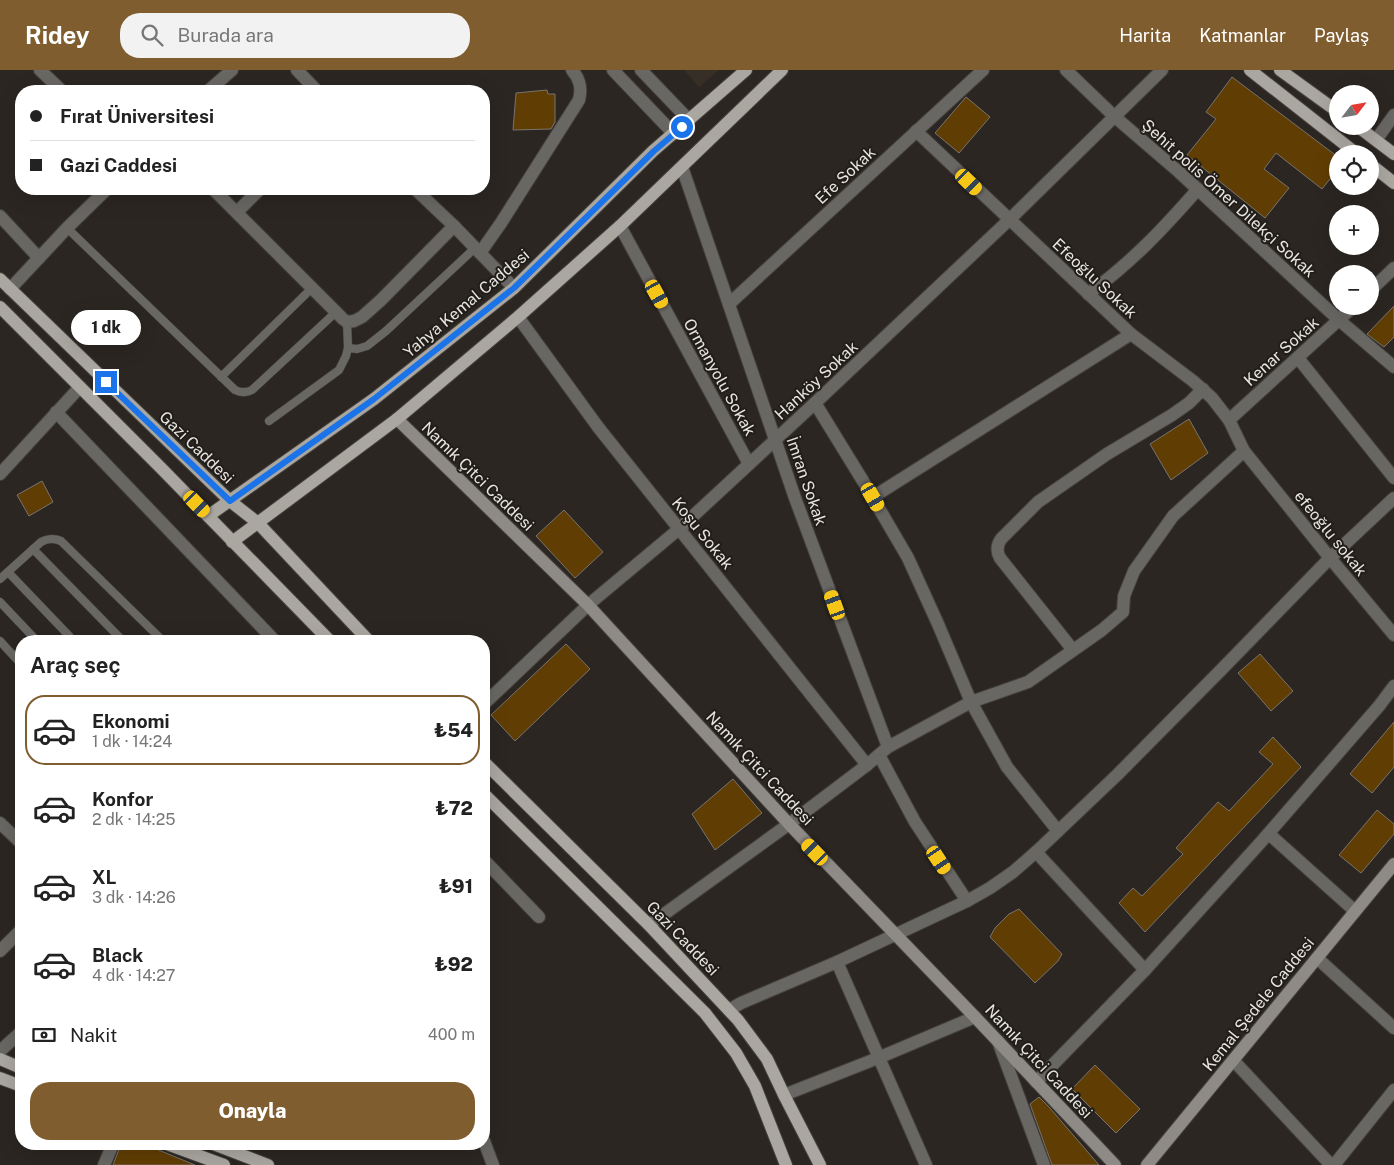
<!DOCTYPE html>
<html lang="tr">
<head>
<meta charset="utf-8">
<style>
  :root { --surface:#fff; --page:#f2f2f2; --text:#222; --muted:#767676; --line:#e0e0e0; --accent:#7f5d2f }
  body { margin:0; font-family:"Public Sans",sans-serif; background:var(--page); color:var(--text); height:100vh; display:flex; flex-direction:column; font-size:19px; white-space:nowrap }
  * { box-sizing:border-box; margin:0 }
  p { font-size:16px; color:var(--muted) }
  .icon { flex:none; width:28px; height:28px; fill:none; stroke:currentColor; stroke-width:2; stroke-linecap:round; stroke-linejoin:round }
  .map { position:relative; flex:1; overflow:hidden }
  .side { position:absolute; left:15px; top:565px; width:475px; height:515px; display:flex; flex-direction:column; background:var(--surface); border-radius:20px; box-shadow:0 5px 20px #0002 }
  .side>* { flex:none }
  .top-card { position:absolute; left:15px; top:15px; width:475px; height:110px; border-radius:20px; box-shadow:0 5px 20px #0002; display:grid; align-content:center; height:110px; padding:0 15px; background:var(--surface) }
  .needle { width:32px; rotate:59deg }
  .fabs { position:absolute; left:1329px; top:15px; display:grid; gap:10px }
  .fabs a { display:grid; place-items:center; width:50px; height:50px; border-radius:50%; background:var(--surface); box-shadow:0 5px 20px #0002; font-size:25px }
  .end { position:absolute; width:22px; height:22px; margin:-11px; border:6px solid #1a73e8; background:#fff; box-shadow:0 0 0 2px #fff }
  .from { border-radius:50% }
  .bubble { position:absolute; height:35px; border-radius:18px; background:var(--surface); box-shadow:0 5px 20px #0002; font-size:16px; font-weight:800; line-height:35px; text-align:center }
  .car { position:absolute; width:15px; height:30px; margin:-15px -8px; border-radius:6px; box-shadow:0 0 4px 1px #0007; background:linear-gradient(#f5c518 24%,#345 0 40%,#f5c518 0 76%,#345 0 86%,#f5c518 0) }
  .top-card b { display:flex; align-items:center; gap:18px; height:48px; font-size:19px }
  .top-card b+b { border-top:1px solid var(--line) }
  .top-card i { width:12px; height:12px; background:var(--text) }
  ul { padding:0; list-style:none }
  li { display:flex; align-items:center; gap:15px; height:70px; margin:0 10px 8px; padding:0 5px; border:2px solid transparent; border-radius:20px }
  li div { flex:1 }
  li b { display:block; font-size:19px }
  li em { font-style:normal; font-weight:800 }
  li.selected { border-color:var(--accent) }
  li>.icon { width:45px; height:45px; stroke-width:1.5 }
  h2 { padding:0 15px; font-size:22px; line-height:60px }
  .pay { display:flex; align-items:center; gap:12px; height:55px; padding:0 15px; font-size:19px }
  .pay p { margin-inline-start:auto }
  .primary-button { display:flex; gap:10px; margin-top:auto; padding:10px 15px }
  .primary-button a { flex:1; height:58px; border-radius:20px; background:var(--accent); color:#fff; font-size:20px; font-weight:800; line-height:58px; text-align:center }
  header { display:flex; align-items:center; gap:30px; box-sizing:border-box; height:70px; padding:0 25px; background:var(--accent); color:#fff }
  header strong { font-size:24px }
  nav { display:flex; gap:28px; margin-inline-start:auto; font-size:18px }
  .search { width:350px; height:45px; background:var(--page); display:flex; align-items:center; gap:12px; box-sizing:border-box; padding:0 18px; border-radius:20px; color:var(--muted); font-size:19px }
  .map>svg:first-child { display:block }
</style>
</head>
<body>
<header>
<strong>Ridey</strong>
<div class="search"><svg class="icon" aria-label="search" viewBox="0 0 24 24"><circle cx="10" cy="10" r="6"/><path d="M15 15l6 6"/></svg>Burada ara</div>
<nav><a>Harita</a><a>Katmanlar</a><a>Paylaş</a></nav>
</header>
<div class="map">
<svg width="1394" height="1095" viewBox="0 0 1394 1095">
  <rect width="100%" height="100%" fill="#2b2621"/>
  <!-- built -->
  <path fill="#372f25" d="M 684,0 L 719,0 L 699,17 Z"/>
  <!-- building -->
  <g fill="#603d03" stroke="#79746e">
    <path d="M 1232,7 L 1338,87 L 1338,99 L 1322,119 L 1276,83 L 1264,99 L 1289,118 L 1265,148 L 1187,85 L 1216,49 L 1206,42 Z"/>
    <path d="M 547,20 L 548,24 L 555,24 L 555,52 L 551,59 L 513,60 L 516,23 Z"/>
    <path d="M 966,27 L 990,47 L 959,83 L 935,63 Z"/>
    <path d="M 1394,236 L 1394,267 L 1384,277 L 1367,264 Z"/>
    <path d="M 1189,349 L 1208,383 L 1171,410 L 1150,374 Z"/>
    <path d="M 42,411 L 53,432 L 29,446 L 17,425 Z"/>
    <path d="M 564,440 L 603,482 L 575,508 L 536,466 Z"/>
    <path d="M 566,574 L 590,599 L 515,671 L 491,645 Z"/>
    <path d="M 1260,584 L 1293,621 L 1271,641 L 1238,603 Z"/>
    <path d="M 1394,652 L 1394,697 L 1372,723 L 1350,704 Z"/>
    <path d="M 1273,667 L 1301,697 L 1145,862 L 1119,833 L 1133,818 L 1142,826 L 1183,784 L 1176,778 L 1218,732 L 1229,741 L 1273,694 L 1259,682 Z"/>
    <path d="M 733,709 L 762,743 L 715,780 L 692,744 Z"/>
    <path d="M 1377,740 L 1394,754 L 1394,764 L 1361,803 L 1339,785 Z"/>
    <path d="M 1019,839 L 1062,884 L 1058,891 L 1035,913 L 990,867 L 995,858 L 1009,844 Z"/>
    <path d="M 1095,995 L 1140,1039 L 1116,1063 L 1072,1019 Z"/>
    <path d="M 1039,1027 L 1049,1037 L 1099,1095 L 1052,1095 L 1030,1034 Z"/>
    <path d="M 121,1074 L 144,1074 L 195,1095 L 113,1095 Z"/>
  </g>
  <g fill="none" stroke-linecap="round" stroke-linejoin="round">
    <!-- lane casing -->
    <g stroke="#45413c" stroke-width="9">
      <g id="lane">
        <path d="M 67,158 L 235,320 C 241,323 246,323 252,320 L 336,242"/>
        <path d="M 348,278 L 357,279 L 367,276 L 386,261 L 475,178"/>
        <path d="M 221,307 L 312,218"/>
        <path d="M 269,351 L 339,300 L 346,286 L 348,278 L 347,252"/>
        <path d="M 33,479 L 123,571"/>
        <path d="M 8,502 L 74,571"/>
        <path d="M 0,509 L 41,472 C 48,468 54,468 61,471 L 163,571"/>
        <path d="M 0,532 L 37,571"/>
        <path d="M 0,571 L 21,594"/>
      </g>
    </g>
    <!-- street casing -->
    <g stroke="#45413c" stroke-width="14">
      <g id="street">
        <path d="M 40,0 L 62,21"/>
        <path d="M 297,0 L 317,21"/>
        <path d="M 613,0 L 674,64"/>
        <path d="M 641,0 L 689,50"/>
        <path d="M 1066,0 L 1115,47 L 1179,102 L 1339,250 L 1394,297"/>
        <path d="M 208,21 L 232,0"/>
        <path d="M 916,61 L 1131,264 L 1193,311 L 1212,328 L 1229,350 L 1244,381 L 1330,488 L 1394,565"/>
        <path d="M 1376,70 L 1394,45"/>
        <path d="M 682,97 L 795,428 L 888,677"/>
        <path d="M 213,119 L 343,249 L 347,252 L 354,251 L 362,247 L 381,230 L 454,156"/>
        <path d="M 415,119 L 454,156 L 514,218"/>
        <path d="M 237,142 L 260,119"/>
        <path d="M 0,146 L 39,188"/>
        <path d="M 620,156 L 749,394"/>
        <path d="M 480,183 L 501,153 L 579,30 C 582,18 580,9 572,0"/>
        <path d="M 10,219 L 67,158 L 107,119"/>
        <path d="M 1370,221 L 1394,198"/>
        <path d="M 1088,224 C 1131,193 1163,159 1198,119"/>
        <path d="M 729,234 L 983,0"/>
        <path d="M 518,247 L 598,357 L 867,695"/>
        <path d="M 1298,288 L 1394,408"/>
        <path d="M 815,333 L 863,411 L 908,488 L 938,554 L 971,632 L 1007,697 L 1058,761"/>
        <path d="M 56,342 L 275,571"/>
        <path d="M 1229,350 L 1354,236"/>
        <path d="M 0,404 L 80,317"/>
        <path d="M 873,427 L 1131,264"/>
        <path d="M 1073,580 L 1000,488 C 996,481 997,475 1001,469 L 1038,432 L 1107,384 L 1172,345 L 1189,333 L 1203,319"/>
        <path d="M 484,634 L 588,535 L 679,459 L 815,333 L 1009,150 L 1162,0"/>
        <path d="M 879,685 L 915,752 L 967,831"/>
        <path d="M 0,753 L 21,773"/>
        <path d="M 1269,764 L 1355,841"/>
        <path d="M 1036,782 L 1145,900"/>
        <path d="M 484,790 L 539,847"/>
        <path d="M 649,855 L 789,754 L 867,695 L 888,677 L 971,632 L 1028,612 L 1102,560 L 1123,542 L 1124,526 L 1134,501 L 1173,446 L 1244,381"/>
        <path d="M 0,881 L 21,860"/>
        <path d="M 1317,888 L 1394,958"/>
        <path d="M 837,892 L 926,1095"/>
        <path d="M 729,940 L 741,933 L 837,892 L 967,831 L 990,818 L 1013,802 L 1036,782 L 1117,705 L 1221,600 L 1330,488 L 1394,428"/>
        <path d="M 998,971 L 1044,1095"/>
        <path d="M 0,981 L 21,962"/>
        <path d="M 1233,990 L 1331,1095"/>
        <path d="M 1036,1012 L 1145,900 L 1261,772 L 1379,636 L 1394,616"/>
        <path d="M 784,1025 L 878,988 L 975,947"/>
        <path d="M 484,1071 L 493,1095"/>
        <path d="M 104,1095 L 113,1074"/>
        <path d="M 1334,1095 L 1394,1020"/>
      </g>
    </g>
    <!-- secondary casing -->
    <g stroke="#45413c" stroke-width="14">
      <g id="secondary">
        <path d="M 397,349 L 588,535 L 789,754 L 975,947 L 1115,1095"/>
        <path d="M 1147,1095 L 1394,794"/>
      </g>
    </g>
    <!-- primary casing -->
    <g stroke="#45413c" stroke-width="14">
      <g id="primary">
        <path d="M 1250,0 L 1357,84"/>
        <path d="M 1280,0 L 1338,42"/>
        <path d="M 1357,56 L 1394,84"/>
        <path d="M 1370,94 L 1394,113"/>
        <path d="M 0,209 L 230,431 L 258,453 L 369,571"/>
        <path d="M 0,237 L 161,398 L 330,571"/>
        <path d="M 208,446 L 374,329 L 514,218 L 653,81 L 746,0"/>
        <path d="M 232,472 L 397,349 L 518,247 L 620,156 L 782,0"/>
        <path d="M 484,692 L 649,855 L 738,950 L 767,989 L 784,1025 L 820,1095"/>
        <path d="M 484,724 L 705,943 L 736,983 L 755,1016 L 786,1095"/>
        <path d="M 0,989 L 21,998"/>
        <path d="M 0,1008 L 21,1016"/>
        <path d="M 167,1074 L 224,1095"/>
        <path d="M 213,1074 L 268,1095"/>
      </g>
    </g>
    <!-- lane -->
    <use href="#lane" stroke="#696764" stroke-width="8"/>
    <!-- street -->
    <use href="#street" stroke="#696764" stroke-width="12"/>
    <!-- secondary -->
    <use href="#secondary" stroke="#8e8a86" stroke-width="12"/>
    <!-- primary -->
    <use href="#primary" stroke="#aaa6a0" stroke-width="12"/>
  </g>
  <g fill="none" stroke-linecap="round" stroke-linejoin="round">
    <!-- route -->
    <path stroke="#1a73e8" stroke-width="6" d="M 106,312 L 230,431 L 374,329 L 514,218 L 654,81 L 682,57"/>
  </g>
  <g text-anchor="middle" stroke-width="4" stroke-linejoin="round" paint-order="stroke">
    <!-- street labels -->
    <g font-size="16" fill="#e7e4e1" stroke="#211d18">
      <text transform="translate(845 105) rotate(-43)" y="6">Efe Sokak</text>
      <text transform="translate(1229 128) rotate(42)" y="6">Şehit polis Ömer Dilekçi Sokak</text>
      <text transform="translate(1095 208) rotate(43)" y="6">Efeoğlu Sokak</text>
      <text transform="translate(466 233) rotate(-40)" y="6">Yahya Kemal Caddesi</text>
      <text transform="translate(1281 281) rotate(-42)" y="6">Kenar Sokak</text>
      <text transform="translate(720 307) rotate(61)" y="6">Ormanyolu Sokak</text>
      <text transform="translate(816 310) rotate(-43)" y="6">Hanköy Sokak</text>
      <text transform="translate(197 377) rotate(44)" y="6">Gazi Caddesi</text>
      <text transform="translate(478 406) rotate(44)" y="6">Namık Çitci Caddesi</text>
      <text transform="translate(807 411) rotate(71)" y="6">İmran Sokak</text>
      <text transform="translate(703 463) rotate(51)" y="6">Koşu Sokak</text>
      <text transform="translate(1331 463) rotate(51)" y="6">efeoğlu sokak</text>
      <text transform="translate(760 698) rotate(47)" y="6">Namık Çitci Caddesi</text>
      <text transform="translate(683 868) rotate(46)" y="6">Gazi Caddesi</text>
      <text transform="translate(1258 934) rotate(-51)" y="6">Kemal Şedele Caddesi</text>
      <text transform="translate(1039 991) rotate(47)" y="6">Namık Çitci Caddesi</text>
    </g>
  </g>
</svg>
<div class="fabs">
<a><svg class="needle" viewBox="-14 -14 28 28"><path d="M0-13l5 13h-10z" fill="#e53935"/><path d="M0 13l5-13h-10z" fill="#767676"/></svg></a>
<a><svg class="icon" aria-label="locate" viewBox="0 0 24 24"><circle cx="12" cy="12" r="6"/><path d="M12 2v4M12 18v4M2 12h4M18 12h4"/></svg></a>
<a>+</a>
<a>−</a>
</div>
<i class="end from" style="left:682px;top:57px"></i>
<i class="end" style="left:106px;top:312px"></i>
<div class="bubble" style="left:71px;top:240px;width:70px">1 dk</div>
<i class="car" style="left:969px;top:112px;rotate:134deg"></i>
<i class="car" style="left:657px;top:224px;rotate:151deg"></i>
<i class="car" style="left:873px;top:427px;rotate:150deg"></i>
<i class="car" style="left:197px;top:434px;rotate:136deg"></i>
<i class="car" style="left:835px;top:535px;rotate:340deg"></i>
<i class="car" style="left:815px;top:782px;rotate:316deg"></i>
<i class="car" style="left:939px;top:790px;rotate:146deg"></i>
<div class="top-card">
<b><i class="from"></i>Fırat Üniversitesi</b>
<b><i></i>Gazi Caddesi</b>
</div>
<section class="side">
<h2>Araç seç</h2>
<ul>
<li class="selected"><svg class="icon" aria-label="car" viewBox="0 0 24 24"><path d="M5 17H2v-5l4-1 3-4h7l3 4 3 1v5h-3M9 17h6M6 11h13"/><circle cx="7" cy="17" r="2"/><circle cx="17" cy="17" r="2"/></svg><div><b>Ekonomi</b><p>1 dk · 14:24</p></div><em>₺54</em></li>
<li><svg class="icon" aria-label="car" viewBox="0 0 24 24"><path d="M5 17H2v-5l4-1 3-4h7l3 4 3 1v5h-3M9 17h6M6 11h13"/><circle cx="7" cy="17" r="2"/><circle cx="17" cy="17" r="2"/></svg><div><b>Konfor</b><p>2 dk · 14:25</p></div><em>₺72</em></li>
<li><svg class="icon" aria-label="car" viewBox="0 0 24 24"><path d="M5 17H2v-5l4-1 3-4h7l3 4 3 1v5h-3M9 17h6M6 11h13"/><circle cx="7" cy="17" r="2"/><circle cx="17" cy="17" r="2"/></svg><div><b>XL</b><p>3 dk · 14:26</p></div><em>₺91</em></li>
<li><svg class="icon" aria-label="car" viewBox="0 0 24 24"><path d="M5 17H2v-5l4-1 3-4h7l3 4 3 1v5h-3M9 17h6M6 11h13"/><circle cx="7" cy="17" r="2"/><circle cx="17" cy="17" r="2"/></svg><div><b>Black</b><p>4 dk · 14:27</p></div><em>₺92</em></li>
</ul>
<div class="pay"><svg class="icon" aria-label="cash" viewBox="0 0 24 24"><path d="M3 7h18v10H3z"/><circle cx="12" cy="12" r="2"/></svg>Nakit<p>400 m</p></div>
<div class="primary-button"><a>Onayla</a></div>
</section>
</div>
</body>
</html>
